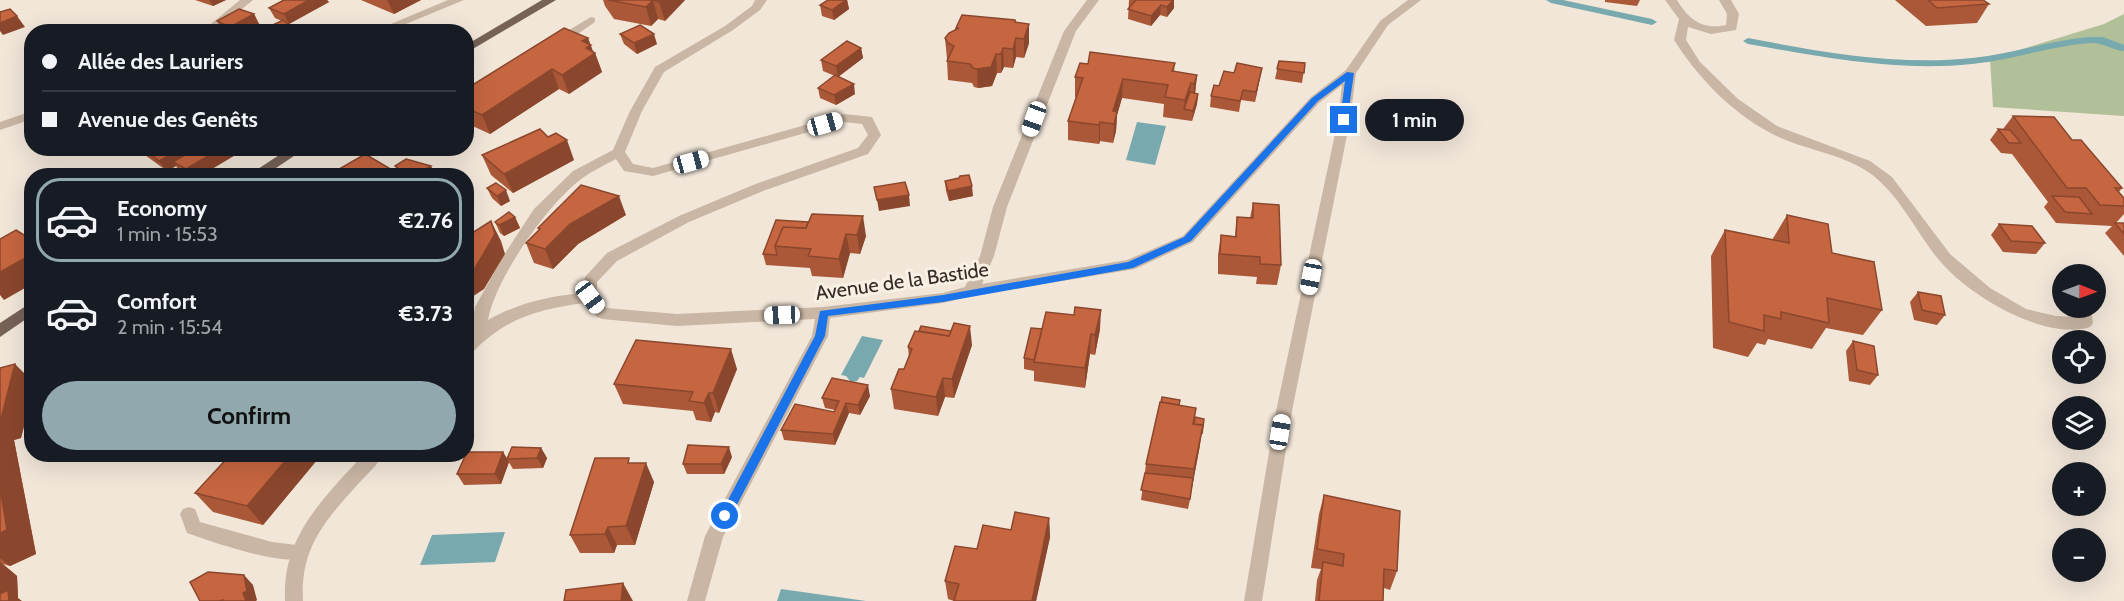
<!DOCTYPE html>
<html lang="en">
<head>
<meta charset="utf-8">
<style>
  :root { --surface:#171b24; --page:#242831; --text:#f1f3f6; --muted:#9ea1a6; --line:#363941; --accent:#91a9ae }
  body { margin:0; font-family:Cabin,sans-serif; background:var(--page); color:var(--text); height:100vh; display:flex; flex-direction:column; font-size:22px; white-space:nowrap }
  * { box-sizing:border-box; margin:0 }
  p { font-size:20px; color:var(--muted) }
  .icon { flex:none; width:33px; height:33px; fill:none; stroke:currentColor; stroke-width:2; stroke-linecap:round; stroke-linejoin:round }
  .map { position:relative; flex:1; overflow:hidden }
  .details { position:absolute; left:24px; top:168px; width:450px; height:294px; display:flex; flex-direction:column; background:var(--surface); border-radius:24px; box-shadow:0 6px 24px #0002 }
  .details>* { flex:none }
  .top-card { position:absolute; left:24px; top:24px; width:450px; height:132px; border-radius:24px; box-shadow:0 6px 24px #0002; display:grid; align-content:center; height:132px; padding:0 18px; background:var(--surface) }
  .needle { width:39px; rotate:91deg }
  .tools { position:absolute; left:2052px; top:264px; display:grid; gap:12px }
  .tools a { display:grid; place-items:center; width:54px; height:54px; border-radius:50%; background:var(--surface); box-shadow:0 6px 24px #0002; font-size:30px }
  .end { position:absolute; width:27px; height:27px; margin:-14px; border:8px solid #1a73e8; background:#fff; box-shadow:0 0 0 3px #fff }
  .from { border-radius:50% }
  .bubble { position:absolute; height:42px; border-radius:21px; background:var(--surface); box-shadow:0 6px 24px #0002; font-size:20px; font-weight:700; line-height:42px; text-align:center }
  .car { position:absolute; width:18px; height:36px; margin:-18px -9px; border-radius:8px; box-shadow:0 0 4px 2px #0007; background:linear-gradient(#fff 24%,#345 0 40%,#fff 0 76%,#345 0 86%,#fff 0) }
  .top-card b { display:flex; align-items:center; gap:21px; height:57px; font-size:22px }
  .top-card b+b { border-top:2px solid var(--line) }
  .top-card i { width:15px; height:15px; background:var(--text) }
  ul { padding:10px 0 0; list-style:none }
  li { display:flex; align-items:center; gap:18px; height:84px; margin:0 12px 9px; padding:0 6px; border:3px solid transparent; border-radius:24px }
  li div { flex:1 }
  li b { display:block; font-size:22px }
  li em { font-style:normal; font-weight:700 }
  li.on { border-color:var(--accent) }
  li>.icon { width:54px; height:54px; stroke-width:1.5 }
  .primary-button { display:flex; gap:12px; margin-top:auto; padding:12px 18px }
  .primary-button a { flex:1; height:69px; border-radius:36px; background:var(--accent); color:#111; font-size:24px; font-weight:700; line-height:69px; text-align:center }
  .map>svg:first-child { display:block }
</style>
</head>
<body>
<div class="map">
<svg width="2124" height="601" viewBox="0 0 2124 601">
  <rect width="100%" height="100%" fill="#f1e6d8"/>
  <!-- green -->
  <path fill="#b1c098" d="M 2124,14 L 2124,116 L 1993,107 L 1990,59 L 2104,24 Z"/>
  <!-- water -->
  <g fill="#77a9ae">
    <path d="M 1137,122 L 1166,126 L 1155,165 L 1126,160 Z"/>
    <path d="M 862,336 L 883,340 L 864,378 L 860,377 L 857,381 L 851,382 L 846,376 L 841,375 Z"/>
    <path d="M 505,532 L 495,562 L 420,565 L 432,535 Z"/>
    <path d="M 781,589 L 866,601 L 777,601 Z"/>
  </g>
  <g fill="none" stroke-linecap="round" stroke-linejoin="round">
    <!-- stream -->
    <g fill="#77a9ae" fill-rule="evenodd">
      <path d="M 1546,0 L 1563,0 L 1652,19 L 1657,22 L 1652,25 L 1551,3 Z"/>
      <path d="M 2090,37 L 2103,37 L 2124,45 L 2124,51 C 2111,50 2103,42 2090,43 C 2050,46 2012,60 1972,64 C 1897,72 1821,57 1748,44 L 1743,41 L 1748,38 C 1821,52 1897,66 1972,58 C 2012,54 2050,40 2090,37 Z"/>
    </g>
    <!-- lane -->
    <g fill="#c9b6a4" fill-rule="evenodd">
      <path d="M 240,0 L 253,0 L 214,32 L 201,32 Z"/>
      <path d="M 448,0 L 464,0 L 401,26 L 393,26 L 391,24 Z"/>
      <path d="M 591,17 L 595,18 L 595,22 L 562,45 L 554,45 L 554,39 Z"/>
      <path d="M 32,111 L 32,119 L 0,130 L 0,122 Z"/>
      <path d="M 189,507 L 195,509 L 200,522 L 272,542 L 305,546 L 308,552 L 305,558 C 282,566 212,542 187,533 L 180,514 L 183,509 Z"/>
    </g>
    <!-- street -->
    <g fill="#c9b6a4" fill-rule="evenodd">
      <path d="M 755,0 L 767,0 L 760,10 L 733,30 L 664,72 L 642,111 L 625,152 L 633,164 L 653,168 L 844,114 L 872,117 L 881,135 L 868,154 L 763,191 L 689,222 L 617,261 L 597,282 L 597,296 L 606,308 L 677,314 L 823,307 L 943,293 L 965,287 L 980,256 L 993,207 L 1064,31 L 1087,0 L 1099,0 L 1076,31 L 1007,207 L 994,256 L 982,284 L 1127,260 L 1183,236 L 1311,97 L 1346,70 L 1380,21 L 1408,0 L 1421,0 L 1388,25 L 1356,73 L 1350,120 L 1292,411 L 1262,601 L 1244,601 L 1276,411 L 1338,120 L 1342,85 L 1319,103 L 1193,242 L 1135,269 L 971,296 L 943,303 L 830,318 L 828,336 L 723,537 L 705,601 L 687,601 L 705,536 L 812,336 L 815,319 L 677,326 L 602,319 L 597,317 L 586,303 C 541,308 503,319 472,353 L 466,355 L 466,338 L 470,334 L 475,307 L 504,255 L 534,209 L 573,171 L 613,150 L 630,111 L 655,67 L 725,26 L 752,6 ZM 844,122 L 862,124 L 868,135 L 858,148 L 753,185 L 679,216 L 607,253 L 585,277 L 583,293 C 549,296 518,303 488,320 C 495,279 550,200 584,177 C 594,170 605,165 616,159 L 624,171 L 653,176 Z"/>
      <path d="M 1665,0 L 1677,0 C 1689,20 1702,30 1726,25 L 1727,14 L 1719,0 L 1731,0 L 1739,14 L 1736,30 L 1711,34 L 1688,27 L 1686,40 L 1700,62 L 1738,99 L 1777,126 L 1870,161 L 1892,177 L 1950,254 L 1990,288 L 2026,309 L 2056,316 L 2077,317 L 2077,308 L 2091,308 L 2093,323 L 2090,327 C 2043,341 1968,295 1939,260 C 1914,230 1896,186 1860,167 C 1831,151 1796,148 1767,131 C 1729,110 1697,76 1674,40 L 1679,19 Z"/>
      <path d="M 364,454 L 383,454 C 378,465 367,474 359,483 C 325,521 300,547 303,601 L 285,601 C 282,536 323,499 364,454 Z"/>
    </g>
    <!-- primary -->
    <g fill="#766257" fill-rule="evenodd">
      <path d="M 542,0 L 556,0 L 466,53 L 466,45 Z"/>
      <path d="M 290,148 L 306,148 L 264,176 L 247,176 Z"/>
      <path d="M 32,302 L 32,315 L 0,337 L 0,323 Z"/>
    </g>
  </g>
  <!-- wall -->
  <g fill="#aa5837">
    <path d="M 195,0 L 226,0 L 213,6 Z"/>
    <path d="M 284,0 L 327,0 L 329,2 L 289,24 L 275,18 L 269,8 Z"/>
    <path d="M 361,0 L 421,0 L 394,14 Z"/>
    <path d="M 603,0 L 685,0 L 665,21 L 658,19 L 651,26 L 614,19 L 605,6 Z"/>
    <path d="M 828,0 L 847,0 L 849,9 L 834,20 L 822,16 L 820,5 Z"/>
    <path d="M 1129,0 L 1174,0 L 1174,8 L 1167,17 L 1160,15 L 1151,26 L 1128,19 Z"/>
    <path d="M 1605,0 L 1640,0 L 1637,6 L 1605,2 Z"/>
    <path d="M 1895,0 L 1983,0 L 1989,4 L 1977,23 L 1926,26 Z"/>
    <path d="M 254,14 L 259,24 L 246,32 L 223,32 L 217,21 Z"/>
    <path d="M 1015,20 L 1016,22 L 1029,43 L 1024,58 L 1016,57 L 1013,68 L 1004,67 L 1001,73 L 997,73 L 992,86 L 978,88 L 974,87 L 972,83 L 948,80 L 947,61 L 947,59 L 945,38 L 956,30 L 956,28 Z"/>
    <path d="M 620,34 L 657,44 L 637,54 L 624,44 Z"/>
    <path d="M 588,38 L 593,52 L 595,53 L 602,72 L 569,94 L 559,89 L 490,134 L 466,123 L 466,89 Z"/>
    <path d="M 861,48 L 863,58 L 838,77 L 855,94 L 836,105 L 820,98 L 818,88 L 835,76 L 823,71 L 821,60 Z"/>
    <path d="M 1279,61 L 1305,63 L 1302,83 L 1275,79 Z"/>
    <path d="M 1175,63 L 1174,72 L 1197,75 L 1195,93 L 1198,94 L 1197,104 L 1192,121 L 1163,117 L 1164,104 L 1122,98 L 1117,115 L 1116,131 L 1113,143 L 1100,141 L 1099,144 L 1068,140 L 1068,121 L 1076,97 L 1075,97 L 1075,77 L 1088,64 Z"/>
    <path d="M 1262,68 L 1255,102 L 1241,100 L 1239,112 L 1210,107 L 1211,96 L 1219,86 L 1234,73 Z"/>
    <path d="M 2013,116 L 2072,140 L 2122,188 L 2119,192 L 2124,198 L 2124,214 L 2116,223 L 2124,223 L 2124,256 L 2105,233 L 2112,226 L 2056,223 L 2044,207 L 2048,202 L 2012,154 L 2001,153 L 1990,140 L 1998,129 L 2003,129 Z"/>
    <path d="M 141,148 L 247,148 L 200,176 L 186,176 L 180,172 L 176,166 L 167,171 L 145,155 Z"/>
    <path d="M 482,155 L 574,160 L 513,193 L 491,175 Z"/>
    <path d="M 395,166 L 436,176 L 400,176 Z"/>
    <path d="M 945,181 L 973,196 L 949,201 L 946,191 Z"/>
    <path d="M 487,188 L 510,201 L 501,206 L 492,198 Z"/>
    <path d="M 1253,203 L 1281,265 L 1277,285 L 1256,284 L 1257,277 L 1218,274 L 1218,255 L 1221,235 L 1235,236 L 1237,217 L 1250,218 Z"/>
    <path d="M 626,215 L 578,244 L 553,269 L 534,263 L 526,243 L 539,230 L 538,228 Z"/>
    <path d="M 1787,215 L 1832,253 L 1882,310 L 1863,335 L 1826,328 L 1812,349 L 1768,339 L 1765,345 L 1757,343 L 1748,357 L 1713,348 L 1711,256 L 1725,230 L 1772,240 Z"/>
    <path d="M 515,217 L 520,228 L 504,236 L 500,233 L 495,222 Z"/>
    <path d="M 776,220 L 866,236 L 860,254 L 850,253 L 843,278 L 812,276 L 810,268 L 766,265 L 763,254 Z"/>
    <path d="M 1999,224 L 2045,243 L 2036,254 L 2003,252 L 1991,235 Z"/>
    <path d="M 1918,292 L 1945,315 L 1937,325 L 1914,320 L 1910,302 Z"/>
    <path d="M 1042,329 L 1100,329 L 1095,355 L 1090,354 L 1085,388 L 1034,381 L 1034,371 L 1024,369 L 1024,358 Z"/>
    <path d="M 1853,341 L 1878,375 L 1870,385 L 1849,381 L 1846,351 Z"/>
    <path d="M 972,345 L 954,398 L 945,397 L 938,416 L 894,409 L 891,389 L 904,369 L 909,358 L 908,347 Z"/>
    <path d="M 0,368 L 32,381 L 32,395 L 21,438 L 14,440 L 36,554 L 10,566 L 3,564 L 17,576 L 18,598 L 0,601 Z"/>
    <path d="M 737,369 L 719,413 L 715,412 L 711,422 L 696,420 L 693,411 L 623,404 L 614,384 Z"/>
    <path d="M 870,396 L 860,415 L 849,413 L 835,445 L 784,440 L 781,430 L 834,412 L 835,410 L 825,408 L 822,398 Z"/>
    <path d="M 1179,405 L 1195,417 L 1200,445 L 1188,509 L 1141,500 L 1146,464 Z"/>
    <path d="M 541,448 L 547,458 L 543,468 L 513,469 L 507,459 Z"/>
    <path d="M 503,452 L 509,462 L 501,484 L 464,485 L 457,474 Z"/>
    <path d="M 322,454 L 263,525 L 213,512 L 195,493 Z"/>
    <path d="M 732,457 L 724,474 L 687,474 L 683,464 Z"/>
    <path d="M 631,463 L 654,482 L 635,545 L 617,545 L 614,553 L 580,553 L 570,535 Z"/>
    <path d="M 1324,495 L 1397,571 L 1390,590 L 1384,588 L 1383,601 L 1315,601 L 1317,580 L 1321,569 L 1311,568 L 1319,514 Z"/>
    <path d="M 1049,518 L 1050,537 L 1036,601 L 954,601 L 948,599 L 945,581 L 977,549 L 1011,530 Z"/>
  </g>
  <!-- shaded-wall -->
  <g fill="#8b472d">
    <path d="M 209,0 L 226,0 L 213,6 Z"/>
    <path d="M 309,0 L 327,0 L 329,2 L 289,24 L 284,14 Z"/>
    <path d="M 387,0 L 421,0 L 394,14 Z"/>
    <path d="M 653,0 L 658,19 L 651,26 L 646,7 Z"/>
    <path d="M 661,0 L 685,0 L 665,21 L 659,2 Z"/>
    <path d="M 846,0 L 847,0 L 849,9 L 834,20 L 832,10 Z"/>
    <path d="M 1173,0 L 1174,0 L 1174,8 L 1167,17 L 1167,7 Z"/>
    <path d="M 1161,5 L 1160,15 L 1151,26 L 1151,16 Z"/>
    <path d="M 254,14 L 259,24 L 246,32 L 233,32 L 230,27 Z"/>
    <path d="M 17,16 L 25,27 L 3,35 L 0,31 L 0,23 Z"/>
    <path d="M 1015,20 L 1016,57 L 1013,68 L 1013,49 Z"/>
    <path d="M 1029,24 L 1029,43 L 1024,58 L 1024,39 Z"/>
    <path d="M 654,34 L 657,44 L 637,54 L 634,43 Z"/>
    <path d="M 588,38 L 594,54 L 595,53 L 602,72 L 569,94 L 562,75 L 582,41 Z"/>
    <path d="M 861,48 L 863,58 L 838,77 L 836,66 Z"/>
    <path d="M 1003,48 L 1004,67 L 1001,73 L 1001,54 Z"/>
    <path d="M 996,54 L 997,73 L 992,86 L 978,88 L 977,69 Z"/>
    <path d="M 1262,68 L 1260,78 L 1255,102 L 1256,92 Z"/>
    <path d="M 552,69 L 559,89 L 490,134 L 482,115 Z"/>
    <path d="M 1197,75 L 1195,94 L 1192,103 L 1194,84 Z"/>
    <path d="M 1123,79 L 1122,98 L 1117,115 L 1116,131 L 1113,143 L 1114,124 L 1113,111 Z"/>
    <path d="M 1191,83 L 1189,103 L 1184,109 L 1185,100 Z"/>
    <path d="M 854,84 L 855,94 L 836,105 L 834,95 Z"/>
    <path d="M 1198,94 L 1197,104 L 1192,121 L 1193,111 Z"/>
    <path d="M 1100,122 L 1100,141 L 1099,144 L 1099,125 Z"/>
    <path d="M 567,140 L 574,160 L 513,193 L 504,174 Z"/>
    <path d="M 183,148 L 199,148 L 173,162 L 176,166 L 167,171 L 159,161 Z"/>
    <path d="M 222,148 L 247,148 L 200,176 L 190,176 L 186,169 Z"/>
    <path d="M 431,166 L 436,176 L 414,176 Z"/>
    <path d="M 394,171 L 397,176 L 387,176 Z"/>
    <path d="M 972,186 L 973,196 L 949,201 L 948,191 Z"/>
    <path d="M 506,190 L 510,201 L 501,206 L 497,196 Z"/>
    <path d="M 909,195 L 910,206 L 879,211 L 877,200 Z"/>
    <path d="M 619,196 L 626,215 L 578,244 L 553,269 L 545,249 L 570,224 Z"/>
    <path d="M 863,216 L 866,236 L 860,254 L 857,235 Z"/>
    <path d="M 515,217 L 520,228 L 504,236 L 499,225 Z"/>
    <path d="M 491,221 L 501,241 L 505,254 L 484,289 L 466,301 L 466,275 Z"/>
    <path d="M 846,234 L 850,253 L 843,278 L 839,259 Z"/>
    <path d="M 32,254 L 32,284 L 4,300 L 0,295 L 0,272 Z"/>
    <path d="M 1101,310 L 1100,329 L 1095,355 L 1095,335 Z"/>
    <path d="M 970,326 L 972,345 L 954,398 L 952,379 Z"/>
    <path d="M 1091,334 L 1090,354 L 1085,388 L 1085,368 Z"/>
    <path d="M 731,349 L 737,369 L 719,413 L 713,393 Z"/>
    <path d="M 15,364 L 32,381 L 32,395 L 21,438 L 14,440 L 36,554 L 10,566 L 0,558 L 0,419 Z"/>
    <path d="M 943,378 L 945,397 L 938,416 L 936,397 Z"/>
    <path d="M 868,385 L 870,396 L 860,415 L 858,405 Z"/>
    <path d="M 709,393 L 715,412 L 711,422 L 704,403 Z"/>
    <path d="M 846,403 L 849,413 L 835,445 L 833,434 Z"/>
    <path d="M 1204,419 L 1200,445 L 1188,509 L 1194,469 Z"/>
    <path d="M 729,447 L 732,457 L 724,474 L 721,464 Z"/>
    <path d="M 541,448 L 547,458 L 543,468 L 537,458 Z"/>
    <path d="M 503,452 L 509,462 L 501,484 L 495,474 Z"/>
    <path d="M 291,454 L 322,454 L 263,525 L 247,506 Z"/>
    <path d="M 646,463 L 654,482 L 635,545 L 626,526 Z"/>
    <path d="M 1049,518 L 1050,537 L 1036,601 L 1032,601 Z"/>
    <path d="M 608,527 L 617,545 L 614,553 L 605,534 Z"/>
    <path d="M 0,562 L 17,576 L 18,598 L 22,601 L 4,601 L 0,598 Z"/>
    <path d="M 244,575 L 253,585 L 257,600 L 256,601 L 246,601 L 243,593 Z"/>
    <path d="M 623,583 L 633,601 L 621,601 Z"/>
  </g>
  <!-- building -->
  <g fill="#c66640" stroke="#8b472d" stroke-width="1.5">
    <path d="M 284,0 L 309,0 L 284,14 L 269,8 Z"/>
    <path d="M 608,0 L 661,0 L 659,2 L 653,0 L 646,7 Z"/>
    <path d="M 828,0 L 846,0 L 832,10 L 820,5 Z"/>
    <path d="M 1135,0 L 1173,0 L 1167,7 L 1161,5 L 1151,16 L 1128,9 L 1136,0 Z"/>
    <path d="M 1928,0 L 1983,0 L 1989,4 L 1937,8 Z"/>
    <path d="M 10,9 L 17,16 L 0,23 L 0,12 Z"/>
    <path d="M 239,9 L 254,14 L 230,27 L 217,21 Z"/>
    <path d="M 962,15 L 1015,20 L 1015,22 L 1029,24 L 1024,39 L 1016,38 L 1013,49 L 1003,48 L 1001,54 L 996,54 L 991,67 L 977,69 L 973,68 L 970,64 L 947,61 L 954,46 L 948,43 L 945,38 L 949,33 L 959,28 L 956,28 Z"/>
    <path d="M 283,20 L 299,32 L 258,32 Z"/>
    <path d="M 640,25 L 654,34 L 634,43 L 620,34 Z"/>
    <path d="M 564,28 L 588,38 L 582,41 L 591,45 L 586,48 L 595,53 L 562,75 L 552,69 L 482,115 L 466,108 L 466,89 Z"/>
    <path d="M 847,41 L 861,48 L 836,66 L 821,60 Z"/>
    <path d="M 1090,52 L 1175,63 L 1172,71 L 1197,75 L 1194,84 L 1191,83 L 1185,100 L 1165,97 L 1168,85 L 1123,79 L 1113,111 L 1117,112 L 1114,124 L 1100,122 L 1099,125 L 1068,121 L 1083,78 L 1075,77 L 1080,63 L 1088,64 Z"/>
    <path d="M 1279,61 L 1305,63 L 1304,73 L 1277,69 Z"/>
    <path d="M 1237,63 L 1262,68 L 1256,92 L 1243,90 L 1240,101 L 1211,96 L 1214,85 L 1219,86 L 1224,71 L 1234,73 Z"/>
    <path d="M 835,75 L 854,84 L 834,95 L 818,88 Z"/>
    <path d="M 1190,92 L 1198,94 L 1193,111 L 1184,109 Z"/>
    <path d="M 2013,116 L 2054,117 L 2072,140 L 2081,140 L 2122,188 L 2115,188 L 2124,198 L 2124,206 L 2100,205 L 2086,188 L 2067,188 Z"/>
    <path d="M 540,129 L 548,137 L 556,133 L 567,140 L 504,174 L 482,155 Z"/>
    <path d="M 1998,129 L 2010,130 L 2021,143 L 2009,143 Z"/>
    <path d="M 143,148 L 183,148 L 159,161 Z"/>
    <path d="M 196,148 L 222,148 L 186,169 L 173,162 Z"/>
    <path d="M 365,154 L 394,171 L 387,176 L 327,176 Z"/>
    <path d="M 406,159 L 431,166 L 414,176 L 410,176 L 395,166 Z"/>
    <path d="M 969,175 L 972,186 L 948,191 L 945,181 L 959,178 L 960,176 Z"/>
    <path d="M 905,182 L 909,195 L 877,200 L 874,187 Z"/>
    <path d="M 496,183 L 506,190 L 497,196 L 487,188 Z"/>
    <path d="M 581,185 L 619,196 L 570,224 L 545,249 L 526,243 L 540,229 L 538,228 Z"/>
    <path d="M 2052,196 L 2079,197 L 2092,214 L 2065,212 Z"/>
    <path d="M 1253,203 L 1279,205 L 1281,265 L 1260,264 L 1260,257 L 1220,254 L 1221,235 L 1236,237 L 1237,217 L 1253,218 Z"/>
    <path d="M 509,212 L 515,217 L 499,225 L 495,222 Z"/>
    <path d="M 812,214 L 863,216 L 857,235 L 846,234 L 839,259 L 808,256 L 811,249 L 775,246 L 783,227 L 806,228 Z"/>
    <path d="M 1787,215 L 1828,224 L 1832,253 L 1874,262 L 1882,310 L 1827,298 L 1829,323 L 1781,312 L 1781,319 L 1764,315 L 1764,331 L 1729,322 L 1725,230 L 1789,243 Z"/>
    <path d="M 776,220 L 808,222 L 806,228 L 783,227 L 775,246 L 777,255 L 763,254 Z"/>
    <path d="M 491,221 L 495,234 L 474,270 L 466,275 L 466,237 Z"/>
    <path d="M 2115,223 L 2124,223 L 2124,234 Z"/>
    <path d="M 1999,224 L 2032,226 L 2045,243 L 2011,241 Z"/>
    <path d="M 16,230 L 27,237 L 32,235 L 32,254 L 0,272 L 0,239 Z"/>
    <path d="M 1918,292 L 1941,296 L 1945,315 L 1922,310 Z"/>
    <path d="M 1075,307 L 1101,310 L 1095,335 L 1091,334 L 1085,368 L 1034,362 L 1046,312 L 1074,315 Z"/>
    <path d="M 954,323 L 970,326 L 952,379 L 943,378 L 936,397 L 891,389 L 899,369 L 904,369 L 912,349 L 908,347 L 915,331 L 949,336 Z"/>
    <path d="M 921,326 L 951,331 L 949,336 L 919,331 Z"/>
    <path d="M 1031,328 L 1042,329 L 1034,360 L 1024,358 Z"/>
    <path d="M 636,340 L 731,349 L 713,393 L 709,393 L 704,403 L 689,401 L 693,392 L 614,384 Z"/>
    <path d="M 1853,341 L 1874,346 L 1878,375 L 1857,370 Z"/>
    <path d="M 15,364 L 1,419 L 0,419 L 0,368 Z"/>
    <path d="M 832,378 L 868,385 L 858,405 L 846,403 L 833,434 L 781,430 L 795,404 L 834,412 L 839,401 L 822,398 Z"/>
    <path d="M 1162,397 L 1180,400 L 1179,405 L 1161,402 Z"/>
    <path d="M 1160,402 L 1196,408 L 1193,424 L 1203,425 L 1194,469 L 1146,464 Z"/>
    <path d="M 1195,417 L 1204,419 L 1202,434 L 1203,425 L 1194,424 Z"/>
    <path d="M 688,445 L 729,447 L 721,464 L 683,464 Z"/>
    <path d="M 512,447 L 541,448 L 537,458 L 507,459 Z"/>
    <path d="M 467,452 L 503,452 L 495,474 L 457,474 L 466,454 Z"/>
    <path d="M 231,454 L 291,454 L 247,506 L 195,493 Z"/>
    <path d="M 595,458 L 629,458 L 628,463 L 646,463 L 626,526 L 608,527 L 605,534 L 570,535 Z"/>
    <path d="M 1145,473 L 1193,478 L 1190,499 L 1141,490 Z"/>
    <path d="M 0,487 L 7,530 L 0,533 Z"/>
    <path d="M 1324,495 L 1400,511 L 1397,571 L 1384,569 L 1383,601 L 1319,601 L 1323,562 L 1343,566 L 1344,554 L 1317,549 Z"/>
    <path d="M 1015,512 L 1049,518 L 1032,601 L 954,601 L 959,584 L 945,581 L 955,546 L 977,549 L 983,525 L 1011,530 Z"/>
    <path d="M 208,572 L 244,575 L 247,591 L 243,593 L 246,601 L 223,601 L 223,600 L 219,601 L 200,601 L 190,582 Z"/>
    <path d="M 623,583 L 621,601 L 564,601 L 566,590 Z"/>
    <path d="M 8,590 L 9,601 L 0,601 L 0,594 Z"/>
  </g>
  <!-- route -->
  <path fill="#1a73e8" d="M 1347,72 L 1354,73 L 1347,122 L 1340,120 L 1345,81 L 1318,101 L 1191,241 L 1133,268 L 943,302 L 828,316 L 825,336 L 729,520 L 721,520 L 721,513 L 815,336 L 820,311 L 943,295 L 1128,262 L 1184,237 L 1312,98 Z"/>
  <g text-anchor="middle" stroke-width="6" stroke-linejoin="round" paint-order="stroke">
    <!-- street labels -->
    <g font-size="20" fill="#342b26" stroke="#f9f0e4">
      <text transform="translate(902 281) rotate(-8)" y="7">Avenue de la Bastide</text>
    </g>
  </g>
</svg>
<div class="tools">
<a><svg class="needle" viewBox="-14 -14 28 28"><path d="M0-13l5 13h-10z" fill="#e53935"/><path d="M0 13l5-13h-10z" fill="#9ea1a6"/></svg></a>
<a><svg class="icon" aria-label="locate" viewBox="0 0 24 24"><circle cx="12" cy="12" r="6"/><path d="M12 2v4M12 18v4M2 12h4M18 12h4"/></svg></a>
<a><svg class="icon" aria-label="layers" viewBox="0 0 24 24"><path d="M12 4l9 5-9 5-9-5zM3 14l9 5 9-5"/></svg></a>
<a>+</a>
<a>−</a>
</div>
<i class="end from" style="left:725px;top:516px"></i>
<i class="end" style="left:1344px;top:120px"></i>
<div class="bubble" style="left:1365px;top:99px;width:99px">1 min</div>
<i class="car" style="left:1034px;top:119px;rotate:200deg"></i>
<i class="car" style="left:825px;top:124px;rotate:74deg"></i>
<i class="car" style="left:691px;top:162px;rotate:75deg"></i>
<i class="car" style="left:1311px;top:277px;rotate:191deg"></i>
<i class="car" style="left:590px;top:297px;rotate:143deg"></i>
<i class="car" style="left:782px;top:315px;rotate:268deg"></i>
<i class="car" style="left:1280px;top:432px;rotate:9deg"></i>
<div class="top-card">
<b><i class="from"></i>Allée des Lauriers</b>
<b><i></i>Avenue des Genêts</b>
</div>
<section class="details">
<ul>
<li class="on"><svg class="icon" aria-label="car" viewBox="0 0 24 24"><path d="M5 17H2v-5l4-1 3-4h7l3 4 3 1v5h-3M9 17h6M6 11h13"/><circle cx="7" cy="17" r="2"/><circle cx="17" cy="17" r="2"/></svg><div><b>Economy</b><p>1 min · 15:53</p></div><em>€2.76</em></li>
<li><svg class="icon" aria-label="car" viewBox="0 0 24 24"><path d="M5 17H2v-5l4-1 3-4h7l3 4 3 1v5h-3M9 17h6M6 11h13"/><circle cx="7" cy="17" r="2"/><circle cx="17" cy="17" r="2"/></svg><div><b>Comfort</b><p>2 min · 15:54</p></div><em>€3.73</em></li>
</ul>
<div class="primary-button"><a>Confirm</a></div>
</section>
</div>
</body>
</html>
